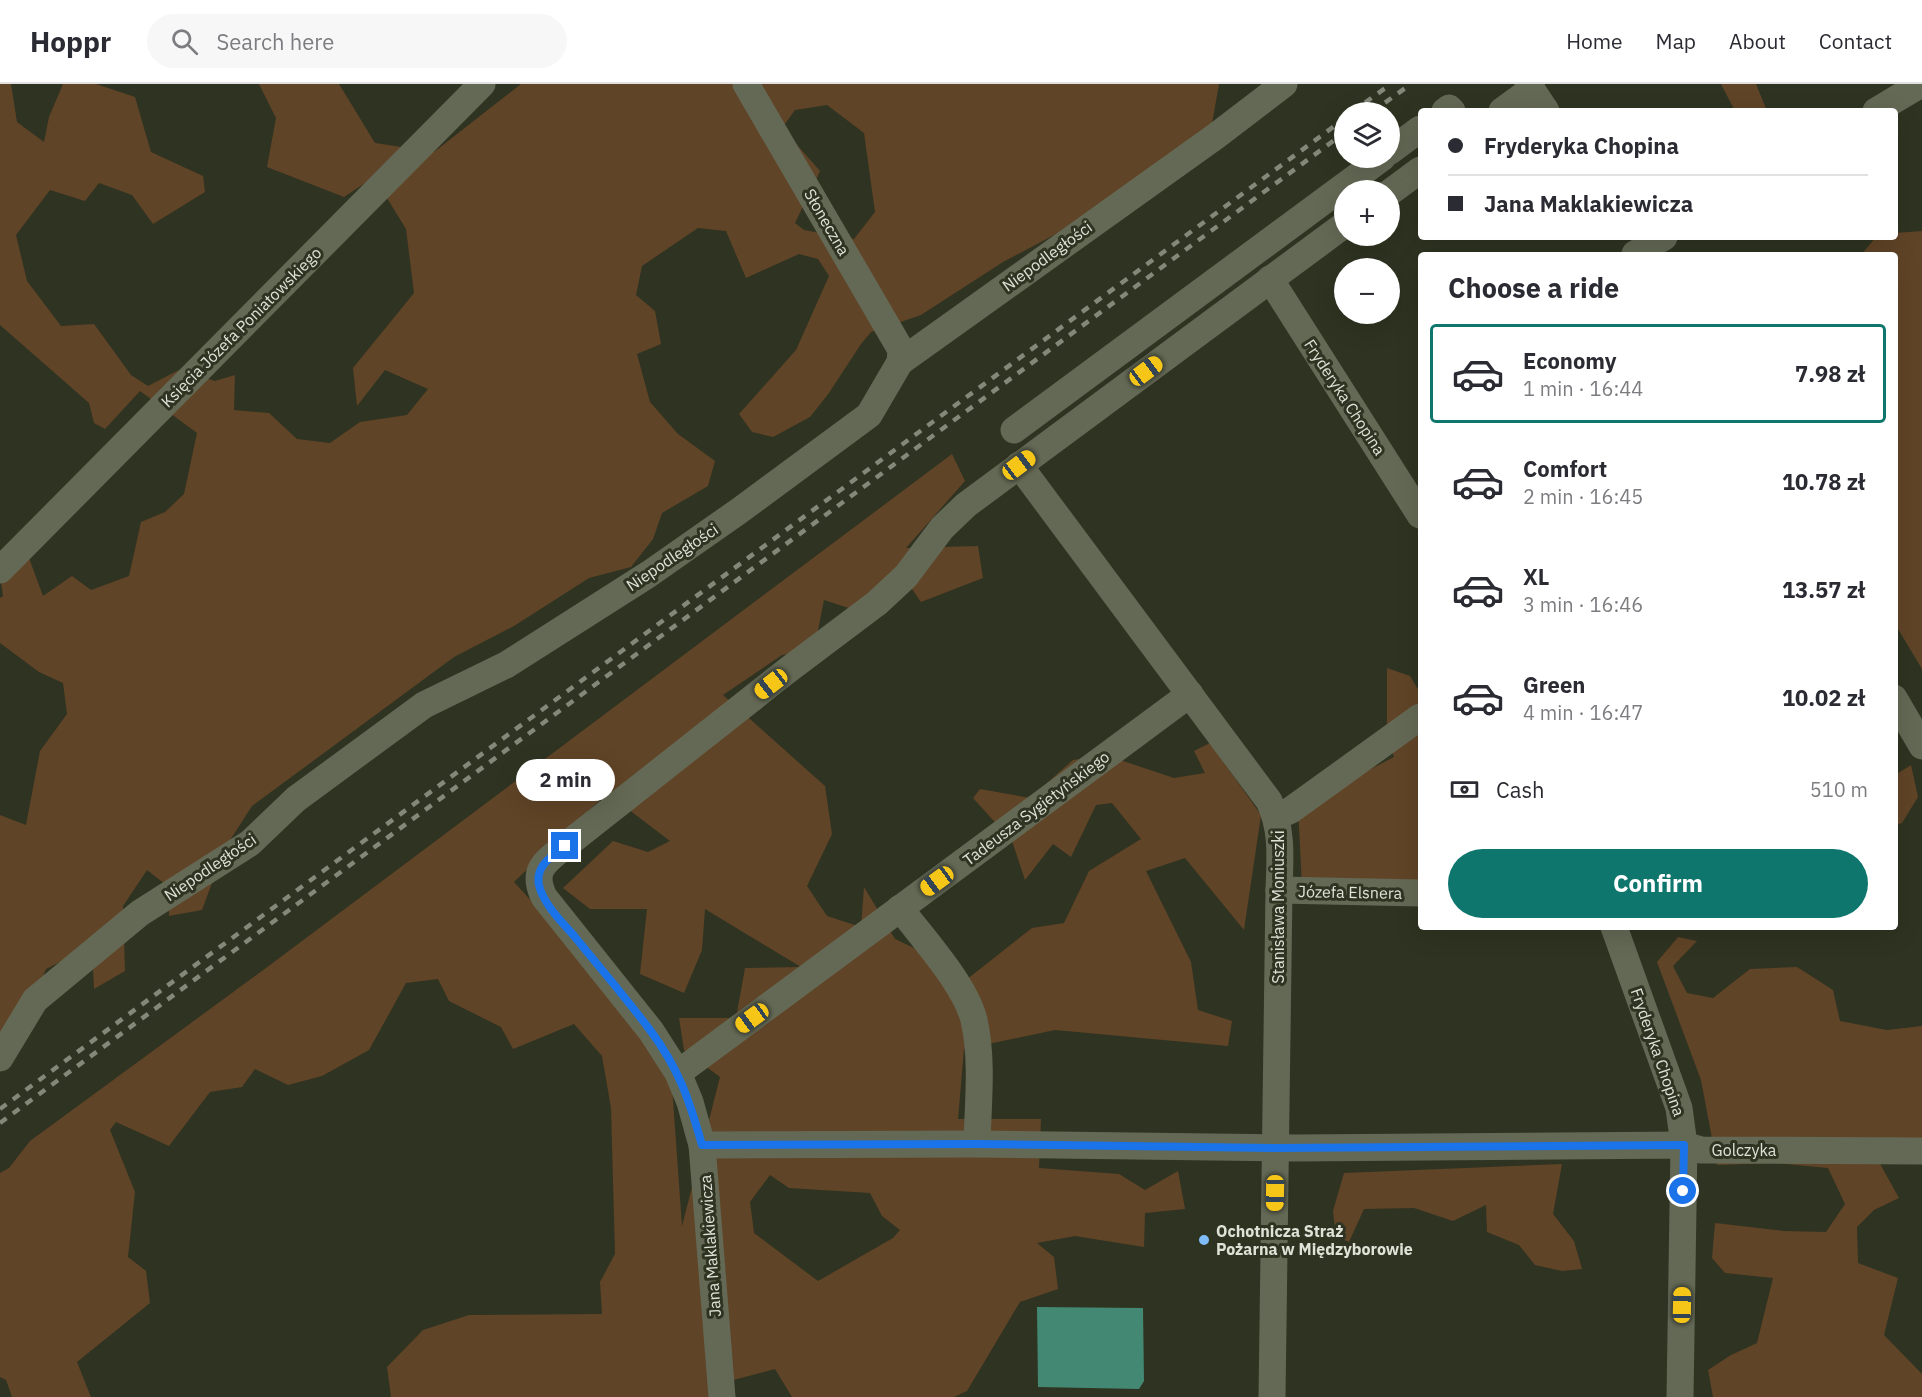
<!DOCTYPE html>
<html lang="en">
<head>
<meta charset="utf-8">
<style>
  :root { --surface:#fff; --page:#f7f7f7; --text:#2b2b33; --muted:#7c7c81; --line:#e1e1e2; --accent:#0f766e }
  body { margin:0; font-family:"IBM Plex Sans",sans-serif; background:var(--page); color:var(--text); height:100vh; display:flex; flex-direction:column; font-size:22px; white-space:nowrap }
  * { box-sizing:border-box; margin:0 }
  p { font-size:20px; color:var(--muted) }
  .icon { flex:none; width:33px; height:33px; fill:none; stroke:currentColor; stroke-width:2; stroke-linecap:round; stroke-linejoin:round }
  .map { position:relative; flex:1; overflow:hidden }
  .details { position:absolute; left:1418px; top:168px; width:480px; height:678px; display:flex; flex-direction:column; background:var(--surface); border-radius:6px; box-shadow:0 6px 24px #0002 }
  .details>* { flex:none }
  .banner { position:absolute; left:1418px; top:24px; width:480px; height:132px; border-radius:6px; box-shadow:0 6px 24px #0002; display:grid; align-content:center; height:132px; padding:0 30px; background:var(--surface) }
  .tools { position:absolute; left:1334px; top:18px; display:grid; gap:12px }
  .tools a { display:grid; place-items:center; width:66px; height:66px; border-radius:50%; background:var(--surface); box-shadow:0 6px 24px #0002; font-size:30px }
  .end { position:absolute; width:27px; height:27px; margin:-14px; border:8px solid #1a73e8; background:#fff; box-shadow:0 0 0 3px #fff }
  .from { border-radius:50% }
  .bubble { position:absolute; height:42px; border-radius:21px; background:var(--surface); box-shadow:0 6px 24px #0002; font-size:20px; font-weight:800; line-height:42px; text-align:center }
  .car { position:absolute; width:18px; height:36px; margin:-18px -9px; border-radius:8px; box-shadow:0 0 4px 2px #0007; background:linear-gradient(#f5c518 24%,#345 0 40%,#f5c518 0 76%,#345 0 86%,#f5c518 0) }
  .banner b { display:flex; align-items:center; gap:21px; height:57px; font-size:22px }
  .banner b+b { border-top:2px solid var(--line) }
  .banner i { width:15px; height:15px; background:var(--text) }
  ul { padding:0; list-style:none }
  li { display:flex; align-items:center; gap:18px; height:99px; margin:0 12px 9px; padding:0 18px; border:3px solid transparent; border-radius:6px }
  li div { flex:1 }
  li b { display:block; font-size:22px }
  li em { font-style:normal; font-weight:800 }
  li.selected { border-color:var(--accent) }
  li>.icon { width:54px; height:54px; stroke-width:1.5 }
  h2 { padding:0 30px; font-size:27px; line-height:72px }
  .pay { display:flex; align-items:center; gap:15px; height:66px; padding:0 30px; font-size:22px }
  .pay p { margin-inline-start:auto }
  .button { display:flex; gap:12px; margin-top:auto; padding:12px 30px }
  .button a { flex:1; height:69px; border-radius:36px; background:var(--accent); color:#fff; font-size:24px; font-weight:800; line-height:69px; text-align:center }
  header { display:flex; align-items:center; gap:36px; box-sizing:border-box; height:84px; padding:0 30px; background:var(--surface); border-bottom:2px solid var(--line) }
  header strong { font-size:28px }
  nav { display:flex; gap:33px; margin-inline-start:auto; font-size:21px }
  .search { width:420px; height:54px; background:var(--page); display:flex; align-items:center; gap:15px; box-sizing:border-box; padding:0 21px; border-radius:33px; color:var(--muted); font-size:22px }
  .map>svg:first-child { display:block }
</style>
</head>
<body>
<header>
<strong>Hoppr</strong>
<div class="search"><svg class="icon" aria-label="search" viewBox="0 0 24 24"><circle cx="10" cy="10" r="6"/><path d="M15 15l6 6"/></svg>Search here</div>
<nav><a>Home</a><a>Map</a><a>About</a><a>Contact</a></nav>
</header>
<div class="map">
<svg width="1922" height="1313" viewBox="0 0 1922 1313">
  <rect width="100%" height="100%" fill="#2f3321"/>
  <!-- green -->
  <g fill="#604427" fill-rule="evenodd">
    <path d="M 0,0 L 11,0 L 17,38 L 44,58 L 49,33 L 63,0 L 96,0 L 135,13 L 151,68 L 203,92 L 205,108 L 153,140 L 132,111 L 99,99 L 85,117 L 50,106 L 16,151 L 27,197 L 61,242 L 94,240 L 131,291 L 148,302 L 179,286 L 215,297 L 235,291 L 235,288 L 234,326 L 269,329 L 297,355 L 330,359 L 360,338 L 407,331 L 428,305 L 385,286 L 357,322 L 353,284 L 414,209 L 406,145 L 374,93 L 344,113 L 267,83 L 276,34 L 259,0 L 339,0 L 375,59 L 434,68 L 521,0 L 1219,0 L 1212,40 L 1056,150 L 1003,178 L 921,231 L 871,248 L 861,260 L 829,309 L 810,333 L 773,353 L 752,348 L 739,330 L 796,266 L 829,192 L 818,175 L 799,170 L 746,194 L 726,147 L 698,144 L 642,182 L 636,211 L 655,227 L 661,260 L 637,270 L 650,318 L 678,350 L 715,377 L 708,402 L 662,429 L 653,455 L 631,483 L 589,494 L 514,542 L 454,573 L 252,722 L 225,764 L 202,826 L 169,832 L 169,803 L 147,786 L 123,822 L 125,887 L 94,905 L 92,862 L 46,885 L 10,971 L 0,978 L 0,731 L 26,741 L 40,667 L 67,630 L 63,599 L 39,588 L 0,559 L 0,514 L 3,512 L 1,498 L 29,474 L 43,512 L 72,492 L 91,506 L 129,492 L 141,438 L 165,428 L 184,410 L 197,349 L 140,307 L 105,345 L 94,339 L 89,319 L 0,241 ZM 827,21 L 864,49 L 875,128 L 854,155 L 804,146 L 795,139 L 820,87 L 782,44 L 795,26 Z"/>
    <path d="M 1721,0 L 1756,0 L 1767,27 L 1735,27 Z"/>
    <path d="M 1922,147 L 1922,585 L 1895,540 L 1894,171 L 1861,171 L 1876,153 L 1894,153 L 1895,149 Z"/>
    <path d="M 952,370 L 965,397 L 906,464 L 978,462 L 983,494 L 921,518 L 901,489 L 858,527 L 824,516 L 814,566 L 782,571 L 723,611 L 825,702 L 832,750 L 807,802 L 827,832 L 861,843 L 864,803 L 895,855 L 948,880 L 966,896 L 1032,844 L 1064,839 L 1089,787 L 1141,755 L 1112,719 L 1096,721 L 1071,773 L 1053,760 L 1025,796 L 1012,757 L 973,714 L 980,705 L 1030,714 L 1073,676 L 1105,671 L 1174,694 L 1205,689 L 1194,667 L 1210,659 L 1261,731 L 1244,846 L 1185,774 L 1146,787 L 1191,878 L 1198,926 L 1232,937 L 1228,962 L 1055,946 L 964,965 L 958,1035 L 1041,1035 L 1039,1084 L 1119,1090 L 1145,1106 L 1178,1087 L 1185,1125 L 1145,1129 L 1144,1163 L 1075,1152 L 1037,1159 L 1054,1173 L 1058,1205 L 1020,1218 L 967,1307 L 954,1313 L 792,1313 L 775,1285 L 714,1301 L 712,1313 L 391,1313 L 387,1283 L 423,1246 L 469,1231 L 602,1230 L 600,1198 L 615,1170 L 611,1024 L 602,972 L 574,940 L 513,965 L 501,943 L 449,917 L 438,895 L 406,899 L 369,966 L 322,992 L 288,1001 L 255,985 L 242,1003 L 210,1008 L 169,1062 L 116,1038 L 110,1046 L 135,1108 L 128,1173 L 146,1187 L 150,1219 L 77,1278 L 91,1313 L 12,1313 L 6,1296 L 0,1293 L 0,1089 L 9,1084 L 30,1057 L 266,884 ZM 607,709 L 670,757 L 648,768 L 613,757 L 563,804 L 590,825 L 647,825 L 640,890 L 684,909 L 702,866 L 705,825 L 801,883 L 745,884 L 736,934 L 679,934 L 684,966 L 720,993 L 682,1142 L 671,988 L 590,881 L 514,798 ZM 770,1091 L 789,1104 L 870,1109 L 882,1132 L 900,1146 L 893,1154 L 818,1197 L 754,1149 L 750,1118 Z"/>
    <path d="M 1387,584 L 1410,592 L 1419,607 L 1420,607 L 1420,806 L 1302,803 L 1298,723 L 1394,673 L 1387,651 Z"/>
    <path d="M 1911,681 L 1918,713 L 1902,739 L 1895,741 L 1895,691 Z"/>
    <path d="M 1678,853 L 1697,857 L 1673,882 L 1687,909 L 1713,914 L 1750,885 L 1797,883 L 1833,906 L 1840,937 L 1887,946 L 1922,942 L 1922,1078 L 1879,1078 L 1899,1114 L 1874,1126 L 1857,1143 L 1858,1179 L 1898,1194 L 1884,1251 L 1922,1290 L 1922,1313 L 1713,1313 L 1708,1286 L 1731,1271 L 1757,1259 L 1773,1194 L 1725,1189 L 1712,1174 L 1715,1139 L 1784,1147 L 1826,1148 L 1845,1120 L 1828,1084 L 1775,1079 L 1717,1081 L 1701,996 L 1657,878 Z"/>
    <path d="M 1562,1080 L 1553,1130 L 1574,1157 L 1582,1185 L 1562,1187 L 1535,1181 L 1519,1161 L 1487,1148 L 1486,1121 L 1453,1137 L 1414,1124 L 1364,1125 L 1349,1158 L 1336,1152 L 1333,1127 L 1344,1089 Z"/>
  </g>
  <!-- water -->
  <path fill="#438872" d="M 1037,1223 L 1143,1224 L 1144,1297 L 1139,1305 L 1038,1303 Z"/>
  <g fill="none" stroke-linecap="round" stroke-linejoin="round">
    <!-- minor -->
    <g stroke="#646955" stroke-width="27">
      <path d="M 746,0 L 901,266 L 900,278"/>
      <path d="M 1528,0 L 1546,27"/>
      <path d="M 1445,27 L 1449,24 L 1452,27"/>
      <path d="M 1502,27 L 1532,5"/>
      <path d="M 1876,27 L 1921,0"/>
      <path d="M 1389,68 L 1420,45"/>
      <path d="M 1389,109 L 1420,86"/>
      <path d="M 1635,170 L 1664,153"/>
      <path d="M 1270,195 L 1420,431"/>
      <path d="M 1014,346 L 1382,74"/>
      <path d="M 1019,381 L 1269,717 C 1283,746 1280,775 1279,806 L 1272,1313"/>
      <path d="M 0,486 L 482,0"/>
      <path d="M 1894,614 L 1922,662"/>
      <path d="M 1276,733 L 1291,726 L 1420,633"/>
      <path d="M 1279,806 L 1420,809"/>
      <path d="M 900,824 C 923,855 965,900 974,936 C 983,976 978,1019 977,1060"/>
      <path d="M 1614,843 L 1679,1024 L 1684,1061 L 1680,1313"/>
      <path d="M 0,974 L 35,916 L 140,829 L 250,759 L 296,715 L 424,621 L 506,581 L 649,490 L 739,427 L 869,331 L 900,278 L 1216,52 L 1284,0"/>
      <path d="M 678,989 L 1190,610"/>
      <path d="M 702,1061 L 977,1060 L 1295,1064 L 1684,1061 L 1701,1066 L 1922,1067"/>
      <path d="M 722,1313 L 702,1061 L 690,1018 L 678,989 L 651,947 L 544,813 C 531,786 545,778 565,762 L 788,586 L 877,519 L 906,492 L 942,444 L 966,421 L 1344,141"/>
    </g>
    <!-- rail -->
    <g stroke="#848879" stroke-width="4.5" stroke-dasharray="8 8" stroke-linecap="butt">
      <path d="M 1352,28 L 1391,0"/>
      <path d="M 1372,28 L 1411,0"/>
      <path d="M 0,1025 L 1344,35"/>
      <path d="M 0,1039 L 1344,49"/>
    </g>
  </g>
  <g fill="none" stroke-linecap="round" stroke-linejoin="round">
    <!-- route -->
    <path stroke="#1a73e8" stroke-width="8" d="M 565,762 C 552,772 535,782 539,801 C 543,820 563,839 575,853 C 600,884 626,914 650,946 C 679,985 689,1015 702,1061 L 977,1060 L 1276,1064 L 1684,1061 L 1683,1107"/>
  </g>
  <!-- markers -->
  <circle fill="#7fbdfa" stroke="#2f3321" stroke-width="2" cx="1204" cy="1156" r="6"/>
  <g text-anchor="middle" stroke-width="6" stroke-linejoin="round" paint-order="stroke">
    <!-- street labels -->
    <g font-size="16" fill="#dfe2d7" stroke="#2f3321">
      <text transform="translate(827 138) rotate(60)" y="6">Słoneczna</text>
      <text transform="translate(1047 172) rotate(-36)" y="6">Niepodległości</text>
      <text transform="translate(241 243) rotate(-45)" y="6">Księcia Józefa Poniatowskiego</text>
      <text transform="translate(1345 313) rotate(57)" y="6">Fryderyka Chopina</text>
      <text transform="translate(672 473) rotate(-34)" y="6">Niepodległości</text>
      <text transform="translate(1036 724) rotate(-37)" y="6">Tadeusza Sygietyńskiego</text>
      <text transform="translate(210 783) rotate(-34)" y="6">Niepodległości</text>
      <text transform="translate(1350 808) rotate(1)" y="6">Józefa Elsnera</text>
      <text transform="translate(1278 823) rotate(-90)" y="6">Stanisława Moniuszki</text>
      <text transform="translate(1658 968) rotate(71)" y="6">Fryderyka Chopina</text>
      <text x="1744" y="1072">Golczyka</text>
      <text transform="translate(710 1162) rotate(-94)" y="6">Jana Maklakiewicza</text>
    </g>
    <!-- poi labels -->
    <g font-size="16" font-weight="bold" fill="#dfe2d7" stroke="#2f3321" text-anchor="start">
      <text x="1216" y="1153">Ochotnicza Straż<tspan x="1216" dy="18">Pożarna w Międzyborowie</tspan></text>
    </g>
  </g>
</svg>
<div class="tools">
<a><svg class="icon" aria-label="layers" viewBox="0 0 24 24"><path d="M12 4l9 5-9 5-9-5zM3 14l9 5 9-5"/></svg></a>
<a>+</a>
<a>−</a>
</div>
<i class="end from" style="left:1683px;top:1107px"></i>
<i class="end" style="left:565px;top:762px"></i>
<div class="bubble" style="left:516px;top:675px;width:99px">2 min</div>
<i class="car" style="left:1146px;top:287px;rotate:53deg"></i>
<i class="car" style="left:1019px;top:381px;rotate:53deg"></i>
<i class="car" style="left:771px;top:600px;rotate:232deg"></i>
<i class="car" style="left:937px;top:797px;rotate:234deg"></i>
<i class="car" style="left:752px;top:934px;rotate:234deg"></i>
<i class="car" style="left:1275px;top:1109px;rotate:181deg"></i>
<i class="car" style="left:1682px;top:1221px;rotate:1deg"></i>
<div class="banner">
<b><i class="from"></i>Fryderyka Chopina</b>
<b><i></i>Jana Maklakiewicza</b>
</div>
<section class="details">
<h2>Choose a ride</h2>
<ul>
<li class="selected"><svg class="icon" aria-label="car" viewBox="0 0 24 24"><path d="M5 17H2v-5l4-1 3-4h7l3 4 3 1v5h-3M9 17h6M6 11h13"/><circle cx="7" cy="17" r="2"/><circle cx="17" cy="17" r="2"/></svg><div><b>Economy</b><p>1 min · 16:44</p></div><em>7.98 zł</em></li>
<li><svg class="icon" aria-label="car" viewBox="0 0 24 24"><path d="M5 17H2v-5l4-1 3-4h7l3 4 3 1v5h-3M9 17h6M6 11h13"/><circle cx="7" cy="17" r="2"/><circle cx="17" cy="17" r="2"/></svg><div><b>Comfort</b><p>2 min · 16:45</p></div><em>10.78 zł</em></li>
<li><svg class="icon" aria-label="car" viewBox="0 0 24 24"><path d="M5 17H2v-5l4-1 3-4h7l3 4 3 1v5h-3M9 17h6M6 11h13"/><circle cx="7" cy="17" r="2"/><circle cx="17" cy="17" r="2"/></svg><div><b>XL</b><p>3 min · 16:46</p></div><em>13.57 zł</em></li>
<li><svg class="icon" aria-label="car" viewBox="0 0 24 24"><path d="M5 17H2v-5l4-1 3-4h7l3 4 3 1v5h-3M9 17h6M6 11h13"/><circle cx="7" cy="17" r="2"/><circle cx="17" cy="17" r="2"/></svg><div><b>Green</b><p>4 min · 16:47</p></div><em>10.02 zł</em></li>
</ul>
<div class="pay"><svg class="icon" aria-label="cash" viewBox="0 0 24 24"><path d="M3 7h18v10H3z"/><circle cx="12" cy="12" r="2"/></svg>Cash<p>510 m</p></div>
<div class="button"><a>Confirm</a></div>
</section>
</div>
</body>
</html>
